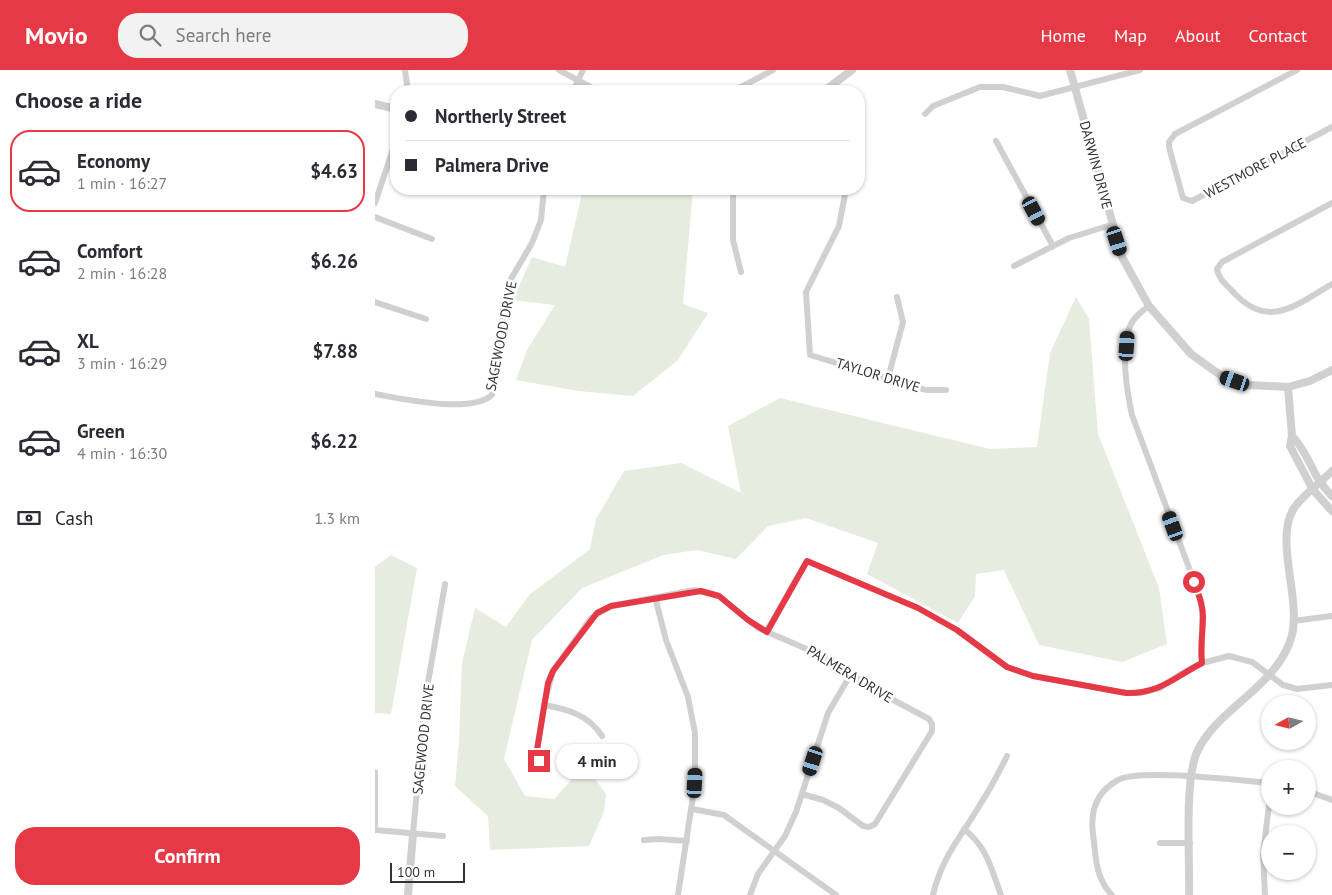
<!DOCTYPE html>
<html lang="en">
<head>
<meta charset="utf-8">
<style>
  :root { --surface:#fff; --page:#f2f2f3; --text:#2b2b33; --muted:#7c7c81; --line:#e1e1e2; --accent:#e63946 }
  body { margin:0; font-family:"PT Sans",sans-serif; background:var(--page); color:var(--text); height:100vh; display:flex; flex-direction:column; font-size:19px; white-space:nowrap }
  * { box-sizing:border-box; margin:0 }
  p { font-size:16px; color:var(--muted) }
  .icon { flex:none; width:28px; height:28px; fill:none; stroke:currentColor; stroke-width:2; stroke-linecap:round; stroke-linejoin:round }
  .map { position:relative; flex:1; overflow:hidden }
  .details { display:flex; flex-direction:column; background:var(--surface); width:375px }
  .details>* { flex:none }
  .banner { position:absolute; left:15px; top:15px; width:475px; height:110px; border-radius:20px; box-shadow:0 1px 4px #0004; display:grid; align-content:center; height:110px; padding:0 15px; background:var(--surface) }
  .needle { width:32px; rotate:262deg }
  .buttons { position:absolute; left:886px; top:625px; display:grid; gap:10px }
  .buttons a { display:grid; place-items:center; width:55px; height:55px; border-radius:50%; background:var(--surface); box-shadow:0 1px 4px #0004; font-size:25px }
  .scale { position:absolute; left:15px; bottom:12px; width:75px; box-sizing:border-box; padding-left:5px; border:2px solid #333; border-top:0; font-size:14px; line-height:18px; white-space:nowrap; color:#333; -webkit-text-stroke:4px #fff; paint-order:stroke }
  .end { position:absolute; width:22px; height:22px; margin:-11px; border:6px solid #e63946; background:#fff; box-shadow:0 0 0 2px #fff }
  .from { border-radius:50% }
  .bubble { position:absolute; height:35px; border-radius:18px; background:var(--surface); box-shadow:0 1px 4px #0004; font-size:16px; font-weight:600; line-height:35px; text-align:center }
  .car { position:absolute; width:15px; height:30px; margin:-15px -8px; border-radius:6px; box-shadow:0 0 4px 1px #0007; background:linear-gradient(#222 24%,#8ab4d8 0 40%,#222 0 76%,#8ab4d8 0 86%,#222 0) }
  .banner b { display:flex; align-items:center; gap:18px; height:48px; font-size:19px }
  .banner b+b { border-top:1px solid var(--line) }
  .banner i { width:12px; height:12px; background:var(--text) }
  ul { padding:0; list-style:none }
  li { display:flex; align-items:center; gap:15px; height:82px; margin:0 10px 8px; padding:0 5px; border:2px solid transparent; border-radius:20px }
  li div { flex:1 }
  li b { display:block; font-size:19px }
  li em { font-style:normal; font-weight:600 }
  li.active { border-color:var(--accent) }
  li>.icon { width:45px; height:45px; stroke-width:1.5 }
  h2 { padding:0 15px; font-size:22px; line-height:60px }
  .pay { display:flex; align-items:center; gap:12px; height:55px; padding:0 15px; font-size:19px }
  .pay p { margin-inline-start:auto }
  .button { display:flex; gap:10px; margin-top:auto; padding:10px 15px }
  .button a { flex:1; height:58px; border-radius:20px; background:var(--accent); color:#fff; font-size:20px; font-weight:600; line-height:58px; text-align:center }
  header { display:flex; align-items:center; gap:30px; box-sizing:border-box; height:70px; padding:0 25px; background:var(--accent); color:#fff }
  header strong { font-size:24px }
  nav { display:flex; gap:28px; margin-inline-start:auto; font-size:18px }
  .search { width:350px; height:45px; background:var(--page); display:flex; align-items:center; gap:12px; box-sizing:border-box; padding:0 18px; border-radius:20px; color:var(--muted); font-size:19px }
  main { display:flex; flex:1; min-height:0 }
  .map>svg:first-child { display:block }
</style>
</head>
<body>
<header>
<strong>Movio</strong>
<div class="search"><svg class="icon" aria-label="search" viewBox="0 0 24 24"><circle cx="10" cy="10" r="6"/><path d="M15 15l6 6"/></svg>Search here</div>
<nav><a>Home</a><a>Map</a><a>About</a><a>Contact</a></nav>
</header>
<main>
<section class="details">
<h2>Choose a ride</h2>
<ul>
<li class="active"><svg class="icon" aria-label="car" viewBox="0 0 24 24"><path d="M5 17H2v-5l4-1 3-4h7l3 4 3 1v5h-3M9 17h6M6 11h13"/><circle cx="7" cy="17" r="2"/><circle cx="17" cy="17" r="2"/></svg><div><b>Economy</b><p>1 min · 16:27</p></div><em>$4.63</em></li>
<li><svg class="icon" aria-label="car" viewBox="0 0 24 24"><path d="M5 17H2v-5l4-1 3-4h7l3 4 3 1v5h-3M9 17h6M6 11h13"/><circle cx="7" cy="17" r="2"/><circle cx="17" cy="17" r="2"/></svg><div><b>Comfort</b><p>2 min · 16:28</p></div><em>$6.26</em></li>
<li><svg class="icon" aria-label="car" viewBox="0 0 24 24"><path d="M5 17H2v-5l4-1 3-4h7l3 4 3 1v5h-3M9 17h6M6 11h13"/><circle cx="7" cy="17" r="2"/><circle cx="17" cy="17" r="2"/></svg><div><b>XL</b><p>3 min · 16:29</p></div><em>$7.88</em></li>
<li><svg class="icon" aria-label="car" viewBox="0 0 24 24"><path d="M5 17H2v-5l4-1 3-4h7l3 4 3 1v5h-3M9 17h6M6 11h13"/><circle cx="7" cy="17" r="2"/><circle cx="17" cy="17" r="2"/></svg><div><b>Green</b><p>4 min · 16:30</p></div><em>$6.22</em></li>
</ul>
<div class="pay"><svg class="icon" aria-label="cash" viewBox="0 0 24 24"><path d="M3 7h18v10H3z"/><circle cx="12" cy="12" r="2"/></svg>Cash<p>1.3 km</p></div>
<div class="button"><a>Confirm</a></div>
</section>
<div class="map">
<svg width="957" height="825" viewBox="0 0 957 825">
  <rect width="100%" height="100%" fill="#fff"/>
  <!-- green -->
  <g fill="#e6ecdf">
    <path d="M 208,119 L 318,119 L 308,234 L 333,243 L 303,290 L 258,326 L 203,321 L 141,310 L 152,280 L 180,235 L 138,230 L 157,187 L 190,197 Z"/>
    <path d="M 701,227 L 714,249 L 723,364 L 784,518 L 792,574 L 747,592 L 664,575 L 629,500 L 601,504 L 600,526 L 583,553 L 492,504 L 503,473 L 431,448 L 393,456 L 361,489 L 322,480 L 288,485 L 207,518 L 157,570 L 129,689 L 150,726 L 179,729 L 210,695 L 231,724 L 229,742 L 214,776 L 115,780 L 113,746 L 80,716 L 84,671 L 87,593 L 100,538 L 131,557 L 154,525 L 215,479 L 221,449 L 249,401 L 306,393 L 366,423 L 353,356 L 405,328 L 615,379 L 662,377 L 675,283 Z"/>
    <path d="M 16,485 L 42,498 L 16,644 L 0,643 L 0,497 Z"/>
  </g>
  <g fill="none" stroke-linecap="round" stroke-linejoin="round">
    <!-- minor -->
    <g stroke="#d0d0d0" stroke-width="6">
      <path d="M 30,0 L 33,21"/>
      <path d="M 184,0 L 221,20 L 232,21"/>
      <path d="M 922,0 L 800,64 L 794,72 L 794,77 L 808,128 L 817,131 L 957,57"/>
      <path d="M 198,21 L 208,0"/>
      <path d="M 349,21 L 366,17 L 398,0"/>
      <path d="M 550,44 L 558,36 L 605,17 L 628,17 L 665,26 L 765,0"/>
      <path d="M 621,71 L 678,176"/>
      <path d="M 358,119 L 358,170 L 366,202"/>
      <path d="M 471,119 L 464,156 L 431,222 L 435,285 L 551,320 L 571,320"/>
      <path d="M 0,133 L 21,70"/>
      <path d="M 957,133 L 847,192 L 842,199 C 843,209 853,216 860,224 C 895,260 922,234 957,214"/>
      <path d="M 0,147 L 57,169"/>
      <path d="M 639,196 L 694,168 L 736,155"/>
      <path d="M 0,232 L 51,249"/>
      <path d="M 774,236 C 766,242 759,247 755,256 C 745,278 752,322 757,345 L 826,530 C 829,551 825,572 827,593"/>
      <path d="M 513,308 L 528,252 L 522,227"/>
      <path d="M 0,324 C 28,329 95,344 117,325 L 133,214 L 157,173 L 166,150 L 169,119"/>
      <path d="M 280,527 L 291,570 L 313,627 L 320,663 L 320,713 L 303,825"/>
      <path d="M 918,551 L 957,546"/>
      <path d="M 391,562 L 432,491 L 543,538 L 582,560 L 632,597 L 658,606 L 751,623 L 765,623 L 785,618 L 806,604 L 827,593 L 854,586 L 877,592 L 908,615 L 922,619 L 957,615"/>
      <path d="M 169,635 C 192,639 214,645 227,666"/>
      <path d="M 164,691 L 162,680 L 169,635 L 178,601 L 216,548 L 236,536 L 319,520 L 344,526 L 383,558 L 448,586 L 509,625 L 554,649 L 557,654 L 557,661 L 500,754 L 494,757 L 488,756 L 464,738 L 448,730 L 427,724"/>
      <path d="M 0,702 L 0,755"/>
      <path d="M 932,721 L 957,730"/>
      <path d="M 317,739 L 349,745 L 461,825"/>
      <path d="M 589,759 C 612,777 616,798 626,825"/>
      <path d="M 0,760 L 68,766"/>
      <path d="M 38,764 L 50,630 L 70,514"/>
      <path d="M 269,770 L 284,769 L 312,771"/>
      <path d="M 785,773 L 815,773"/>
      <path d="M 375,825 L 383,804 L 410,766 L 421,742 L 453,643 L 476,604"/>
      <path d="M 558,825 C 567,786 587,766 606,733 C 616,718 624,702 632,686"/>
      <path d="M 737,825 C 720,808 721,786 718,764 C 715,741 721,722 743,710 C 763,698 867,711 895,713"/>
      <path d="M 890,825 L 888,784 L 895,727"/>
    </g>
    <!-- tertiary -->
    <g stroke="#d0d0d0" stroke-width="8">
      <path d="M 695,0 L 747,187 L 774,236 L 816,284 L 848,307 L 873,315 L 913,317 L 935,311 L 957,300"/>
      <path d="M 449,21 L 477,0"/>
      <path d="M 0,34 L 21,39"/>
      <path d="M 913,317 L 917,366 L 915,376 L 938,420 L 957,441"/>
      <path d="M 917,366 C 935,384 936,406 957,426"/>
      <path d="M 33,825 L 38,764"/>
      <path d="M 814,825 C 815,790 809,711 822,682 C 842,638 904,616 917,565 C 926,528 899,469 919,438 C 929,424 945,413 957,401"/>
    </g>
  </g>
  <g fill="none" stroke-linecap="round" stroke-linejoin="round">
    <!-- route -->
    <path stroke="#e63946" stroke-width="6" d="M 164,691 L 162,680 L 173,613 L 178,601 L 222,543 L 236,536 L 326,521 L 344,526 L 373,550 L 392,562 L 432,491 L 543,538 L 582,560 L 632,597 L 658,606 L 751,623 C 784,624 800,607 827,593 C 825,577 828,562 828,546 C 828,534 823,523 819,512"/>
  </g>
  <g text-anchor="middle" stroke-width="5" stroke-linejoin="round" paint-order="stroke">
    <!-- street labels -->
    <g font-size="14" fill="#333" stroke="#fff">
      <text transform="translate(721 95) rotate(75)" y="5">DARWIN DRIVE</text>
      <text transform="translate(880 98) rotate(-28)" y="5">WESTMORE PLACE</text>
      <text transform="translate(126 266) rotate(-79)" y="5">SAGEWOOD DRIVE</text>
      <text transform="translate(503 305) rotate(17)" y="5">TAYLOR DRIVE</text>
      <text transform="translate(475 604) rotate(31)" y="5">PALMERA DRIVE</text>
      <text transform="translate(48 669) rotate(-84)" y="5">SAGEWOOD DRIVE</text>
    </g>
  </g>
</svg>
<div class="buttons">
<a><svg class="needle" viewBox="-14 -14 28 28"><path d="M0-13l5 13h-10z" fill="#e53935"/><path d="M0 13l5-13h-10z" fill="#7c7c81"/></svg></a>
<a>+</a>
<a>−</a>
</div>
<div class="scale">100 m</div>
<i class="end from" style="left:819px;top:512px"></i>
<i class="end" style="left:164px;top:691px"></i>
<div class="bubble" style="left:181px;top:674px;width:82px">4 min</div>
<i class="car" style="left:659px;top:141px;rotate:152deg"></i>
<i class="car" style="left:742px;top:171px;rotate:162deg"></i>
<i class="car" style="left:752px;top:276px;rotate:4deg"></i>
<i class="car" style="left:860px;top:311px;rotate:289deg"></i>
<i class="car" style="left:798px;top:456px;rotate:340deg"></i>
<i class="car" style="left:438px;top:691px;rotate:198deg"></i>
<i class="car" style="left:320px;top:713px;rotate:3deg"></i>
<div class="banner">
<b><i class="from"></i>Northerly Street</b>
<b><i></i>Palmera Drive</b>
</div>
</div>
</main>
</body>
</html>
